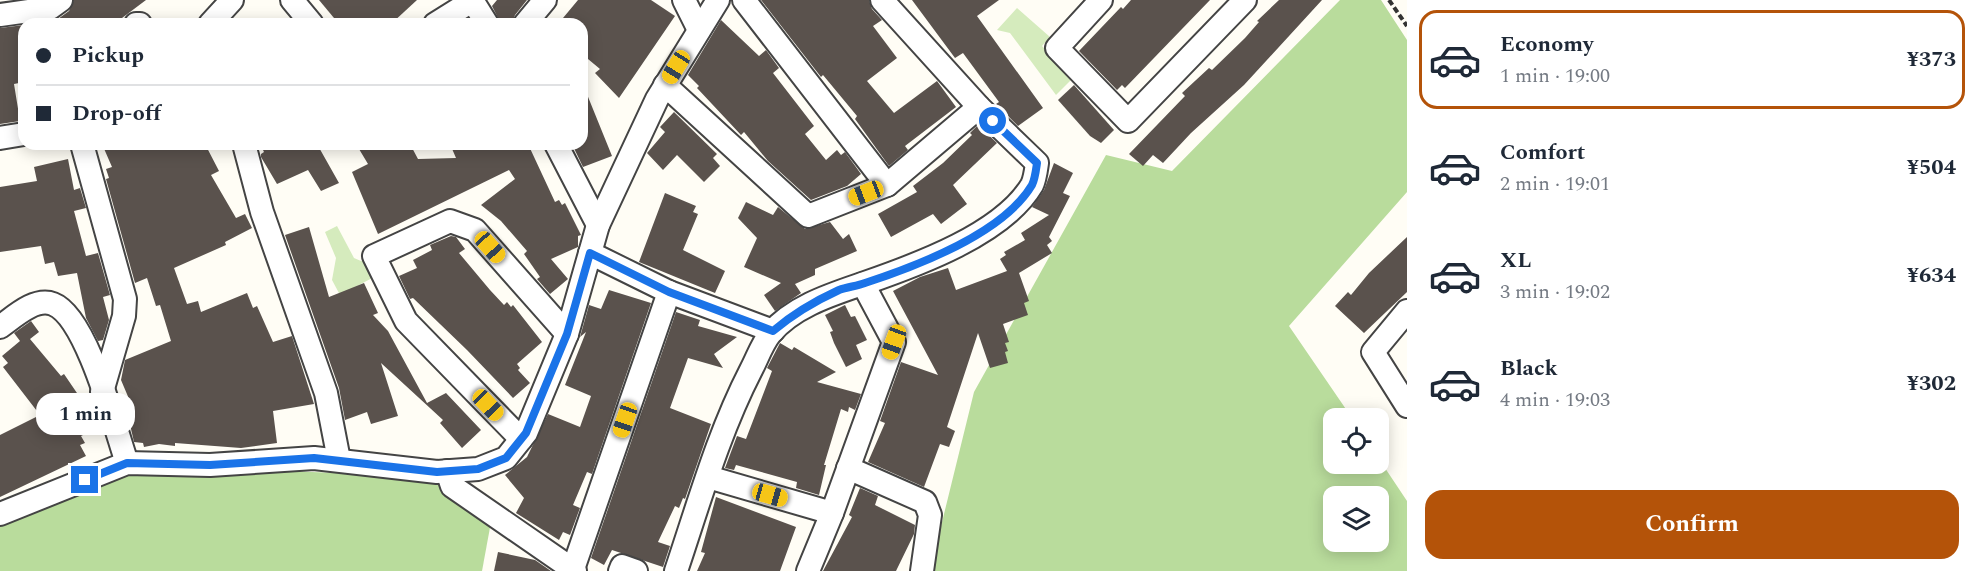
<!DOCTYPE html>
<html lang="en">
<head>
<meta charset="utf-8">
<style>
  :root { --surface:#fff; --page:#f6f6f7; --text:#1f2937; --muted:#747a83; --line:#e0e1e3; --accent:#b45309 }
  body { margin:0; font-family:Spectral,serif; background:var(--page); color:var(--text); height:100vh; display:flex; flex-direction:column; font-size:22px; white-space:nowrap }
  * { box-sizing:border-box; margin:0 }
  p { font-size:20px; color:var(--muted) }
  .icon { flex:none; width:33px; height:33px; fill:none; stroke:currentColor; stroke-width:2; stroke-linecap:round; stroke-linejoin:round }
  .map { position:relative; flex:1; overflow:hidden }
  .drawer { display:flex; flex-direction:column; background:var(--surface); width:570px }
  .drawer>* { flex:none }
  .guide { position:absolute; left:18px; top:18px; width:570px; height:132px; border-radius:18px; box-shadow:0 3px 15px #0003; display:grid; align-content:center; height:132px; padding:0 18px; background:var(--surface) }
  .controls { position:absolute; left:1323px; top:408px; display:grid; gap:12px }
  .controls a { display:grid; place-items:center; width:66px; height:66px; border-radius:12px; background:var(--surface); box-shadow:0 3px 15px #0003; font-size:30px }
  .end { position:absolute; width:27px; height:27px; margin:-14px; border:8px solid #1a73e8; background:#fff; box-shadow:0 0 0 3px #fff }
  .from { border-radius:50% }
  .bubble { position:absolute; height:42px; border-radius:18px; background:var(--surface); box-shadow:0 3px 15px #0003; font-size:20px; font-weight:700; line-height:42px; text-align:center }
  .car { position:absolute; width:18px; height:36px; margin:-18px -9px; border-radius:8px; box-shadow:0 0 4px 2px #0007; background:linear-gradient(#f5c518 24%,#345 0 40%,#f5c518 0 76%,#345 0 86%,#f5c518 0) }
  .guide b { display:flex; align-items:center; gap:21px; height:57px; font-size:22px }
  .guide b+b { border-top:2px solid var(--line) }
  .guide i { width:15px; height:15px; background:var(--text) }
  ul { padding:10px 0 0; list-style:none }
  li { display:flex; align-items:center; gap:18px; height:99px; margin:0 12px 9px; padding:0 6px; border:3px solid transparent; border-radius:18px }
  li div { flex:1 }
  li b { display:block; font-size:22px }
  li em { font-style:normal; font-weight:700 }
  li.selected { border-color:var(--accent) }
  li>.icon { width:54px; height:54px; stroke-width:1.5 }
  .primary-button { display:flex; gap:12px; margin-top:auto; padding:12px 18px }
  .primary-button a { flex:1; height:69px; border-radius:18px; background:var(--accent); color:#fff; font-size:24px; font-weight:700; line-height:69px; text-align:center }
  main { display:flex; flex:1; min-height:0 }
  .map>svg:first-child { display:block }
</style>
</head>
<body>
<main>
<div class="map">
<svg width="1407" height="571" viewBox="0 0 1407 571">
  <rect width="100%" height="100%" fill="#fffdf5"/>
  <!-- green -->
  <g fill="#d5ebbd">
    <path d="M 1017,8 L 1050,37 L 1042,46 L 1073,78 L 1056,95 L 1010,33 L 997,30 Z"/>
    <path d="M 337,226 L 354,258 L 361,261 L 367,259 L 376,276 L 340,295 L 332,280 L 336,258 L 325,232 Z"/>
  </g>
  <!-- forest -->
  <g fill="#b9dc9c" fill-rule="evenodd">
    <path d="M 1340,0 L 1381,0 L 1407,40 L 1407,192 L 1289,326 L 1352,418 L 1334,418 L 1334,464 L 1378,464 L 1379,459 L 1407,501 L 1407,571 L 930,571 L 974,392 L 1106,155 L 1172,171 ZM 1334,496 L 1378,496 L 1378,542 L 1334,542 Z"/>
    <path d="M 265,470 L 430,477 L 491,522 L 482,571 L 0,571 L 0,525 L 124,475 Z"/>
  </g>
  <!-- building -->
  <g fill="#5a524d">
    <path d="M 74,0 L 146,0 L 114,24 L 33,24 L 58,19 L 69,11 Z"/>
    <path d="M 319,0 L 417,0 L 391,24 L 339,24 Z"/>
    <path d="M 497,0 L 527,0 L 515,15 L 512,24 L 500,22 L 492,6 Z"/>
    <path d="M 578,0 L 651,0 L 675,16 L 619,98 L 595,73 L 600,69 L 582,54 L 582,24 L 558,24 Z"/>
    <path d="M 761,0 L 869,0 L 872,9 L 882,20 L 873,26 L 897,58 L 867,81 L 894,113 L 937,81 L 956,107 L 905,146 L 908,150 L 889,166 L 855,119 L 857,116 L 823,75 L 821,77 Z"/>
    <path d="M 912,0 L 999,0 L 977,16 L 1043,108 L 1018,126 L 996,104 L 999,102 L 963,53 L 955,58 Z"/>
    <path d="M 1131,0 L 1210,0 L 1125,88 L 1122,85 L 1117,90 L 1079,51 L 1121,7 L 1123,9 Z"/>
    <path d="M 1279,0 L 1322,0 L 1244,85 L 1191,133 L 1163,163 L 1153,155 L 1143,166 L 1129,154 L 1185,96 L 1182,93 L 1209,68 L 1212,70 L 1245,38 L 1259,22 L 1257,21 Z"/>
    <path d="M 721,20 L 759,56 L 766,50 L 779,68 L 773,73 L 814,126 L 805,134 L 826,160 L 837,150 L 841,155 L 845,152 L 861,174 L 847,186 L 811,200 L 768,161 L 744,132 L 741,135 L 697,88 L 699,86 L 688,75 Z"/>
    <path d="M 24,25 L 24,82 L 14,84 L 20,121 L 0,124 L 0,28 Z"/>
    <path d="M 582,82 L 612,156 L 583,167 L 572,144 L 582,144 Z"/>
    <path d="M 1074,85 L 1114,130 L 1101,143 L 1090,136 L 1058,100 Z"/>
    <path d="M 674,112 L 717,154 L 713,158 L 720,166 L 704,182 L 677,155 L 663,170 L 647,153 L 665,132 L 660,127 Z"/>
    <path d="M 978,125 L 997,143 L 953,185 L 967,204 L 941,224 L 933,214 L 891,237 L 878,214 L 917,192 L 913,186 L 943,163 L 972,135 L 970,133 Z"/>
    <path d="M 102,144 L 205,144 L 219,171 L 211,175 L 236,218 L 245,214 L 252,228 L 225,242 L 226,245 L 174,268 L 187,304 L 198,301 L 201,312 L 247,293 L 253,308 L 257,306 L 273,342 L 292,336 L 314,404 L 273,411 L 277,443 L 241,448 L 175,443 L 175,446 L 159,444 L 144,447 L 143,443 L 134,442 L 126,407 L 132,406 L 121,380 L 125,360 L 171,341 L 160,305 L 156,306 L 147,278 L 135,283 L 106,179 L 109,178 L 106,169 L 112,167 Z"/>
    <path d="M 260,144 L 317,144 L 339,183 L 321,191 L 308,170 L 277,184 L 261,157 L 261,154 L 264,152 Z"/>
    <path d="M 356,144 L 410,144 L 418,159 L 456,158 L 450,144 L 528,144 L 555,202 L 559,200 L 562,205 L 565,203 L 581,235 L 578,236 L 578,247 L 551,259 L 568,279 L 550,294 L 537,279 L 540,277 L 524,254 L 527,251 L 501,221 L 481,205 L 515,179 L 509,170 L 378,234 L 352,172 L 368,164 Z"/>
    <path d="M 68,159 L 74,190 L 80,188 L 86,208 L 74,211 L 86,256 L 98,253 L 110,295 L 103,297 L 109,320 L 103,340 L 98,341 L 86,318 L 77,273 L 58,276 L 54,262 L 45,264 L 41,246 L 0,252 L 0,187 L 37,181 L 34,167 Z"/>
    <path d="M 1054,163 L 1073,173 L 1063,193 L 1070,196 L 1049,237 L 1052,241 L 1047,245 L 1052,253 L 1019,273 L 1029,301 L 1024,303 L 1028,315 L 1003,324 L 1009,342 L 1005,343 L 1008,351 L 1005,352 L 1008,363 L 990,368 L 978,333 L 947,427 L 955,431 L 949,447 L 940,444 L 924,487 L 868,462 L 885,423 L 880,421 L 901,362 L 938,375 L 893,291 L 920,277 L 948,268 L 956,290 L 1007,271 L 1000,259 L 1006,255 L 1004,252 L 1025,240 L 1021,233 L 1049,215 L 1032,207 L 1044,190 Z"/>
    <path d="M 665,193 L 696,206 L 693,212 L 698,214 L 683,250 L 725,271 L 715,293 L 639,262 Z"/>
    <path d="M 746,202 L 773,215 L 778,207 L 805,229 L 830,222 L 843,239 L 849,234 L 857,251 L 815,269 L 815,275 L 795,284 L 801,293 L 775,311 L 764,295 L 781,283 L 744,267 L 757,238 L 738,218 Z"/>
    <path d="M 309,227 L 329,297 L 364,283 L 378,313 L 373,315 L 388,331 L 427,403 L 446,393 L 481,430 L 462,448 L 440,423 L 443,420 L 381,363 L 398,416 L 371,424 L 367,412 L 345,420 L 339,388 L 285,235 Z"/>
    <path d="M 451,236 L 456,237 L 465,249 L 459,253 L 490,290 L 504,305 L 507,302 L 511,307 L 513,305 L 542,342 L 517,364 L 520,368 L 518,370 L 530,383 L 513,398 L 467,350 L 413,298 L 410,299 L 399,276 L 417,268 L 413,260 L 432,250 L 430,245 Z"/>
    <path d="M 1407,237 L 1407,292 L 1364,333 L 1335,306 L 1348,292 L 1351,295 L 1369,273 Z"/>
    <path d="M 609,290 L 651,303 L 592,474 L 587,472 L 573,505 L 580,508 L 570,535 L 563,532 L 559,540 L 516,513 L 524,498 L 505,475 L 527,457 L 548,414 L 580,427 L 591,396 L 565,385 L 586,332 L 580,337 L 589,305 L 601,309 Z"/>
    <path d="M 845,305 L 851,317 L 855,316 L 867,340 L 856,345 L 862,359 L 846,367 L 834,343 L 830,332 L 833,331 L 825,315 Z"/>
    <path d="M 676,312 L 700,320 L 698,326 L 737,337 L 714,354 L 723,368 L 688,358 L 670,408 L 711,424 L 685,499 L 683,498 L 679,508 L 675,506 L 658,542 L 670,546 L 663,567 L 612,550 L 604,565 L 591,558 Z"/>
    <path d="M 31,321 L 39,332 L 30,339 L 61,376 L 64,374 L 79,396 L 71,401 L 87,433 L 81,436 L 85,443 L 80,445 L 86,456 L 0,497 L 0,435 L 40,415 L 3,367 L 8,363 L 2,356 L 20,341 L 14,333 Z"/>
    <path d="M 780,343 L 792,350 L 794,347 L 836,372 L 817,382 L 861,394 L 855,410 L 849,407 L 848,412 L 841,409 L 824,465 L 826,465 L 819,495 L 796,488 L 797,482 L 736,465 L 734,470 L 725,468 L 737,436 L 746,439 L 772,371 L 767,368 Z"/>
    <path d="M 860,488 L 878,496 L 875,505 L 915,525 L 914,534 L 896,571 L 823,571 L 852,517 L 849,515 Z"/>
    <path d="M 716,497 L 796,527 L 780,571 L 697,571 L 705,553 L 701,552 Z"/>
    <path d="M 498,552 L 535,560 L 551,571 L 494,571 Z"/>
  </g>
  <g fill="none" stroke-linecap="round" stroke-linejoin="round">
    <!-- street casing -->
    <g stroke="#444" stroke-width="26">
      <g id="street">
        <path d="M 292,0 L 312,24"/>
        <path d="M 472,0 L 487,24"/>
        <path d="M 684,0 L 699,30"/>
        <path d="M 744,0 L 887,185"/>
        <path d="M 1101,0 L 1057,48 L 1128,121 L 1245,0"/>
        <path d="M 0,15 L 50,8 L 61,0"/>
        <path d="M 136,24 L 140,24"/>
        <path d="M 210,24 L 232,0"/>
        <path d="M 435,24 L 472,1"/>
        <path d="M 525,24 L 545,0"/>
        <path d="M 665,85 L 808,216 L 887,185 L 979,107"/>
        <path d="M 0,138 L 24,134"/>
        <path d="M 82,144 L 125,299 L 124,316 L 102,392"/>
        <path d="M 244,144 L 262,212 L 326,393 L 339,460"/>
        <path d="M 556,144 L 598,225"/>
        <path d="M 590,253 L 669,292 L 773,331"/>
        <path d="M 1407,311 L 1373,352 L 1407,406"/>
        <path d="M 0,327 C 14,317 35,297 53,304 C 87,317 115,428 127,463"/>
        <path d="M 521,439 L 406,321 L 374,256 L 450,221 L 475,230 L 567,334"/>
        <path d="M 848,468 L 925,502 L 930,515 L 922,571"/>
        <path d="M 447,471 L 452,486 L 575,571"/>
        <path d="M 708,477 L 832,513"/>
        <path d="M 0,514 L 127,463 L 210,465 L 314,458 L 437,472 L 478,469 L 506,458 L 526,433 L 567,334 L 598,225 L 657,99 L 718,0"/>
        <path d="M 573,569 L 669,292"/>
        <path d="M 620,571 L 622,566 L 636,571"/>
        <path d="M 676,571 C 699,503 718,434 751,370 C 757,359 762,344 770,334 C 793,306 833,294 865,283 C 917,265 1003,234 1032,185 C 1035,179 1036,170 1037,163 L 979,107 L 882,0"/>
        <path d="M 808,571 L 832,513 L 894,342 L 863,284"/>
      </g>
    </g>
    <!-- path -->
    <path stroke="#333" stroke-width="4" stroke-dasharray="6 3" stroke-linecap="butt" d="M 1389,0 L 1407,26"/>
    <!-- street -->
    <use href="#street" stroke="#fff" stroke-width="22"/>
  </g>
  <g fill="none" stroke-linecap="round" stroke-linejoin="round">
    <!-- route -->
    <path stroke="#1a73e8" stroke-width="8" d="M 85,480 L 127,463 L 210,465 L 314,458 L 437,472 L 478,469 L 506,458 L 526,433 L 567,334 L 590,253 L 669,292 L 773,331 C 793,314 815,301 839,290 C 847,287 857,286 865,283 C 917,266 1003,234 1032,185 C 1035,179 1036,170 1037,163 L 993,121"/>
  </g>
</svg>
<div class="controls">
<a><svg class="icon" aria-label="locate" viewBox="0 0 24 24"><circle cx="12" cy="12" r="6"/><path d="M12 2v4M12 18v4M2 12h4M18 12h4"/></svg></a>
<a><svg class="icon" aria-label="layers" viewBox="0 0 24 24"><path d="M12 4l9 5-9 5-9-5zM3 14l9 5 9-5"/></svg></a>
</div>
<i class="end from" style="left:993px;top:121px"></i>
<i class="end" style="left:85px;top:480px"></i>
<div class="bubble" style="left:36px;top:393px;width:99px">1 min</div>
<i class="car" style="left:676px;top:67px;rotate:212deg"></i>
<i class="car" style="left:866px;top:193px;rotate:249deg"></i>
<i class="car" style="left:490px;top:247px;rotate:138deg"></i>
<i class="car" style="left:894px;top:342px;rotate:200deg"></i>
<i class="car" style="left:488px;top:405px;rotate:136deg"></i>
<i class="car" style="left:625px;top:420px;rotate:199deg"></i>
<i class="car" style="left:770px;top:495px;rotate:106deg"></i>
<div class="guide">
<b><i class="from"></i>Pickup</b>
<b><i></i>Drop-off</b>
</div>
</div>
<section class="drawer">
<ul>
<li class="selected"><svg class="icon" aria-label="car" viewBox="0 0 24 24"><path d="M5 17H2v-5l4-1 3-4h7l3 4 3 1v5h-3M9 17h6M6 11h13"/><circle cx="7" cy="17" r="2"/><circle cx="17" cy="17" r="2"/></svg><div><b>Economy</b><p>1 min · 19:00</p></div><em>¥373</em></li>
<li><svg class="icon" aria-label="car" viewBox="0 0 24 24"><path d="M5 17H2v-5l4-1 3-4h7l3 4 3 1v5h-3M9 17h6M6 11h13"/><circle cx="7" cy="17" r="2"/><circle cx="17" cy="17" r="2"/></svg><div><b>Comfort</b><p>2 min · 19:01</p></div><em>¥504</em></li>
<li><svg class="icon" aria-label="car" viewBox="0 0 24 24"><path d="M5 17H2v-5l4-1 3-4h7l3 4 3 1v5h-3M9 17h6M6 11h13"/><circle cx="7" cy="17" r="2"/><circle cx="17" cy="17" r="2"/></svg><div><b>XL</b><p>3 min · 19:02</p></div><em>¥634</em></li>
<li><svg class="icon" aria-label="car" viewBox="0 0 24 24"><path d="M5 17H2v-5l4-1 3-4h7l3 4 3 1v5h-3M9 17h6M6 11h13"/><circle cx="7" cy="17" r="2"/><circle cx="17" cy="17" r="2"/></svg><div><b>Black</b><p>4 min · 19:03</p></div><em>¥302</em></li>
</ul>
<div class="primary-button"><a>Confirm</a></div>
</section>
</main>
</body>
</html>
